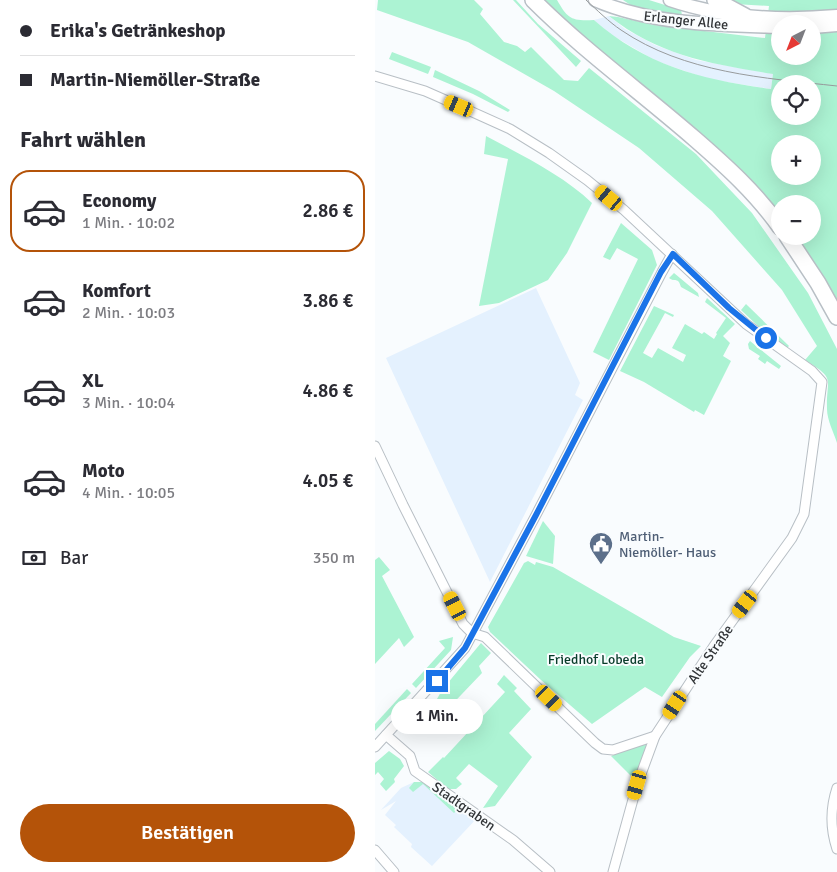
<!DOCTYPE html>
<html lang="de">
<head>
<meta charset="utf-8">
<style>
  :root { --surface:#fff; --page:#f7f7f7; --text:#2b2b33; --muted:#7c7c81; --line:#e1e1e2; --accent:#b45309 }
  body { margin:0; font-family:Signika,sans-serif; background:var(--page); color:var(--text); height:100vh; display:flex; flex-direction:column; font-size:19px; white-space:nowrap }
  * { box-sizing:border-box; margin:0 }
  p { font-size:16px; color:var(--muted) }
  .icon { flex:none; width:28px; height:28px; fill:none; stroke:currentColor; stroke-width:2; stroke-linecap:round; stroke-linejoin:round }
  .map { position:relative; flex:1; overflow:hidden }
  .panel { display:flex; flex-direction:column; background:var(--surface); width:375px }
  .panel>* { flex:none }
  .top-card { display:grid; align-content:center; height:110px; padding:0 20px; background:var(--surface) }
  .needle { width:32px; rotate:222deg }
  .controls { position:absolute; left:396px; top:15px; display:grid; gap:10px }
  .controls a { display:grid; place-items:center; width:50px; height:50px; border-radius:50%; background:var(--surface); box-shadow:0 5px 20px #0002; font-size:25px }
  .end { position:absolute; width:22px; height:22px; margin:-11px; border:6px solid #1a73e8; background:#fff; box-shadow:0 0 0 2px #fff }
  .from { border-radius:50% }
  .bubble { position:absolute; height:35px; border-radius:18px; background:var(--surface); box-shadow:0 5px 20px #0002; font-size:16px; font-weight:600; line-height:35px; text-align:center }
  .car { position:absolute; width:15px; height:30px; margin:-15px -8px; border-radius:6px; box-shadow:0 0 4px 1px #0007; background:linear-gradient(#f5c518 24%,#345 0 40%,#f5c518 0 76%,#345 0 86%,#f5c518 0) }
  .top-card b { display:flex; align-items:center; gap:18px; height:48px; font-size:19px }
  .top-card b+b { border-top:1px solid var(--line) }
  .top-card i { width:12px; height:12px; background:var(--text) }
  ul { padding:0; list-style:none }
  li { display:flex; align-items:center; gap:15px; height:82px; margin:0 10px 8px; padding:0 10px; border:2px solid transparent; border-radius:20px }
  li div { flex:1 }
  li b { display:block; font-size:19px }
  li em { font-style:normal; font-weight:600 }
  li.active { border-color:var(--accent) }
  li>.icon { width:45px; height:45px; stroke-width:1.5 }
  h2 { padding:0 20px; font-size:22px; line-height:60px }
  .pay { display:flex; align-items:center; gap:12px; height:55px; padding:0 20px; font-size:19px }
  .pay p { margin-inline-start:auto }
  .primary-button { display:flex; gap:10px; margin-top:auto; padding:10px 20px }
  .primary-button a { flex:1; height:58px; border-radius:30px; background:var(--accent); color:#fff; font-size:20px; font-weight:600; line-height:58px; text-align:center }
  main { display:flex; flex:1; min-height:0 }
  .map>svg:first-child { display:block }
</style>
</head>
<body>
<main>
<section class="panel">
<div class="top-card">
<b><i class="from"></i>Erika's Getränkeshop</b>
<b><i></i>Martin-Niemöller-Straße</b>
</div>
<h2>Fahrt wählen</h2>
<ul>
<li class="active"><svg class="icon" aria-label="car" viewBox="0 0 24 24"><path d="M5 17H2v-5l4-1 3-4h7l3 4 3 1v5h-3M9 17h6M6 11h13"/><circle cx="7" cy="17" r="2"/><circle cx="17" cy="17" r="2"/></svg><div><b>Economy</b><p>1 Min. · 10:02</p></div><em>2.86 €</em></li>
<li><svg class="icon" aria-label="car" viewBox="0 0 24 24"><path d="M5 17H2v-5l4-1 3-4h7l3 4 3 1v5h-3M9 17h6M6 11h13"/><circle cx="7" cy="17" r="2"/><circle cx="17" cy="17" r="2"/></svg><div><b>Komfort</b><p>2 Min. · 10:03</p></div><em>3.86 €</em></li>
<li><svg class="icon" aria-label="car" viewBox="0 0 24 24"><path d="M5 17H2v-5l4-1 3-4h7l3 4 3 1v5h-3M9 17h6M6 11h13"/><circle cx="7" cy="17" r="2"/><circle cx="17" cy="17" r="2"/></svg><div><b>XL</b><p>3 Min. · 10:04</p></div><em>4.86 €</em></li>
<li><svg class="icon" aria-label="car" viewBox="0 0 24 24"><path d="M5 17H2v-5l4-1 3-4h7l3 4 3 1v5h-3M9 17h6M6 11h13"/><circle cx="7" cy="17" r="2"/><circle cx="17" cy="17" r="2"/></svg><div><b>Moto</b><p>4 Min. · 10:05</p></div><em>4.05 €</em></li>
</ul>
<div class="pay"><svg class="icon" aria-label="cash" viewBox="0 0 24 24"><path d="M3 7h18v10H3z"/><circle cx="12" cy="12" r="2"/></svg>Bar<p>350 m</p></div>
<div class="primary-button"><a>Bestätigen</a></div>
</section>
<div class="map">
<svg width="462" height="872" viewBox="0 0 462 872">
  <rect width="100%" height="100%" fill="#f9fcfe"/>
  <!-- built -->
  <g fill="#e4f1fe">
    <path d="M 234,16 L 250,29 L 280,45 L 321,60 L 398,74 L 396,89 L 333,79 L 281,61 L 235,34 L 219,20 Z"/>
    <path d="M 161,288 L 205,383 L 200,395 L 208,400 L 115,582 L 11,358 Z"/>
    <path d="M 39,782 L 48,782 L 82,806 L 103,817 L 57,866 L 36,847 L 37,844 L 19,827 L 21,825 L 10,815 L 21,801 L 6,810 L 26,788 Z"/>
  </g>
  <!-- green -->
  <g fill="#acf3d3" fill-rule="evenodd">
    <path d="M 3,0 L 99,0 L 108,9 L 105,14 L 129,42 L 142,46 L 150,52 L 156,47 L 189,80 L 203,81 L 214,68 L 321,154 L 377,213 L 433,293 L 462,349 L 462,443 C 459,433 452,420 452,409 C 451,377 462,380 430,360 L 442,346 L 407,290 L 337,211 L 264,148 L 179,91 L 93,42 L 2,10 Z"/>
    <path d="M 138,0 L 141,0 L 163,24 L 206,61 L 201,67 Z"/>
    <path d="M 165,0 L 182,0 C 193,19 196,21 219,20 C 271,66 329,80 396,89 L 398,74 C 337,64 284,56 234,16 L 243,17 L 279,25 L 390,38 L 394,6 L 359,4 L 353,0 L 462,0 L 462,307 L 417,236 L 438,236 L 438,204 L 405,204 L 405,220 ZM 405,24 L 438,24 L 438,56 L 405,56 ZM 405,84 L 438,84 L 438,116 L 405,116 ZM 405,144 L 438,144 L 438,176 L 405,176 Z"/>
    <path d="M 248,0 L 274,0 L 306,10 L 307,15 L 305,17 L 260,8 Z"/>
    <path d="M 17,52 L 56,67 L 53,74 L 14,59 Z"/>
    <path d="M 60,70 L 104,91 L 135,110 L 133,112 L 98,94 L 58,77 Z"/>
    <path d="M 111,136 C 146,155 188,175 217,203 L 192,253 L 173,280 L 124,303 L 104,306 L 133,159 L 109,154 Z"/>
    <path d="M 246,223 L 277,250 L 282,265 L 234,360 L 218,352 L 263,259 L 242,248 L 235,260 L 228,257 Z"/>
    <path d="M 299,273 L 323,293 L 324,297 L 306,287 C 303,276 300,283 294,278 Z"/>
    <path d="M 332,298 L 360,324 L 348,336 L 355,343 L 348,356 L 356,361 L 329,415 L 320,410 L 319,412 L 269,382 L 245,371 L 279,306 L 299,315 L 298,317 L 290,313 L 268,353 L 277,358 L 283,348 L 308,362 L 311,355 L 297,348 L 310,324 L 327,334 L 329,332 L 339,339 L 342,334 L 341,333 L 351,318 L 330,302 Z"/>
    <path d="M 371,304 L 414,346 L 412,348 L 383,326 L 366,310 Z"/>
    <path d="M 375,341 L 406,366 L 404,369 L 392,361 L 390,364 L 383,359 L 385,356 L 374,349 L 373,344 Z"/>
    <path d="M 168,521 L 180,536 L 178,564 L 151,556 Z"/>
    <path d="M 4,557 L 15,570 L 7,576 L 39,637 L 29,647 L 24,638 L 0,664 L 0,560 Z"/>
    <path d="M 153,561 L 160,565 L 161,562 L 178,567 L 299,637 L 326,646 L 315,657 L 287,697 L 270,687 L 217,724 L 166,680 L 115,632 L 113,627 L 149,563 Z"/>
    <path d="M 78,637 L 76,650 L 41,688 L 37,684 L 70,648 L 64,641 Z"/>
    <path d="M 106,643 L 116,653 L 104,666 L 107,673 L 65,717 L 57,708 L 67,690 Z"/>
    <path d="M 129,675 L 142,688 L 139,691 L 156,709 L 134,733 L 157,757 L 120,806 L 108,808 L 123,786 L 94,764 L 81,778 L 87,784 L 81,789 L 73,789 L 53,772 L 68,757 L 69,758 L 130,692 L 122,684 Z"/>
    <path d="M 32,689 L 36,693 L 0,731 L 0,724 Z"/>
    <path d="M 271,743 L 274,745 L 260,780 L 236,756 Z"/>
    <path d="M 14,751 L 25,759 L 29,766 L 19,779 L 20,782 L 11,791 L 5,784 L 9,779 L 3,772 L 0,775 L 0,763 Z"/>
    <path d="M 39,782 L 48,782 L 82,806 L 82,810 L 79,813 L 48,784 L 38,792 L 34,788 Z"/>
  </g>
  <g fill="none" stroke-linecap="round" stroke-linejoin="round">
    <!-- street casing -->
    <g stroke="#b8bfc5" stroke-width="11">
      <g id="street">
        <path d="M 0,76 L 50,91 L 84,106 L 135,129 L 174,153 L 212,180 L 249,210 L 371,324 L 437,371 L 447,382 L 429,514 L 417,538 L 339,646 L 280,736 L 262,785 L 238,872"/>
        <path d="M 0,446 L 28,505 L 88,624 L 97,633 L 110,637 L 220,743 L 228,749 L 238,750 L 280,736"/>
        <path d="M 11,735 L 35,756 L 40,771 L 138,840 L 175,872"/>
        <path d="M 0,747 L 90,648 L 161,515 L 287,272 L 297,254"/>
        <path d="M 462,788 C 455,809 455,828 462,849"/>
        <path d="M 0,850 L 19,872"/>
      </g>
    </g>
    <!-- secondary casing -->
    <g stroke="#b8bfc5" stroke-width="15">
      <g id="secondary">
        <path d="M 220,0 C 278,25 343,25 405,27"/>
        <path d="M 295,0 C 348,18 406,21 462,16"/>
        <path d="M 438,27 L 462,25"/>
      </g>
    </g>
    <!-- primary casing -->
    <g stroke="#b8bfc5" stroke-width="18">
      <g id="primary">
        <path d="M 158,0 C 208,50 266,92 320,139 C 351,166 381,193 405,227"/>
        <path d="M 340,0 L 370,16"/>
        <path d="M 412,236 L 443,283 L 462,317"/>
      </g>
    </g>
    <!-- street -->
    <use href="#street" stroke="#fff" stroke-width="9"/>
    <!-- secondary -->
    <use href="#secondary" stroke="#fff" stroke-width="12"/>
    <!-- primary -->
    <use href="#primary" stroke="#fff" stroke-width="15"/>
    <!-- tram -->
    <path stroke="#989b9d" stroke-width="1" d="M 211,0 C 222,10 234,22 246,30 C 309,73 389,78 462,86"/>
  </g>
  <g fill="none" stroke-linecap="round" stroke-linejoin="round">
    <!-- route -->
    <path stroke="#1a73e8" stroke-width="6" d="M 62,681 L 90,648 L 161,515 L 286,272 L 298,254 L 354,308 L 391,338"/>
  </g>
  <!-- icons -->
  <defs>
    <g id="civic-pin" transform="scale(1.25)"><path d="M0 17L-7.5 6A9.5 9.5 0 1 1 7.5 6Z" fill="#5c6f8a" stroke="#f9fcfe"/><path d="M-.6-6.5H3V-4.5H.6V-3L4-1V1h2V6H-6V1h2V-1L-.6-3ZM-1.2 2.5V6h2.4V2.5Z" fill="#fff"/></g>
  </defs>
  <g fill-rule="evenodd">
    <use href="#civic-pin" x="226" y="544"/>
  </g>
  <g text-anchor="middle" stroke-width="4" stroke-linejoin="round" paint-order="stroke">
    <!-- street labels -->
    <g font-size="14" fill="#313437" stroke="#f9fcfe">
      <text transform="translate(311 20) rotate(6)" y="5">Erlanger Allee</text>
      <text transform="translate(335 654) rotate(-55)" y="5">Alte Straße</text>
      <text transform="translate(89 806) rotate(35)" y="5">Stadtgraben</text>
    </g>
    <!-- service labels -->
    <g font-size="14" fill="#4e5e75" stroke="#f9fcfe" text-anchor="start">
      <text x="244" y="541">Martin-<tspan x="244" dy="16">Niemöller- Haus</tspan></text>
    </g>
    <!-- park labels -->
    <g font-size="14" fill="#083c2a" stroke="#f9fcfe">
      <text x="221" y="664">Friedhof Lobeda</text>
    </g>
  </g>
</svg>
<div class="controls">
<a><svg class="needle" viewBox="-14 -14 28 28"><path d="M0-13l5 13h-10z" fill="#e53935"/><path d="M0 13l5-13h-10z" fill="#7c7c81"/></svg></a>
<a><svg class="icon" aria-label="locate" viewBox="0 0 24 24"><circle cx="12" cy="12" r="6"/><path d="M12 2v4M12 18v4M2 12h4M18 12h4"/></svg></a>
<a>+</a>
<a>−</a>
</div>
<i class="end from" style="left:391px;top:338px"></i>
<i class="end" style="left:62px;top:681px"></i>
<div class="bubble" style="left:16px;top:699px;width:92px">1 Min.</div>
<i class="car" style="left:84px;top:106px;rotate:293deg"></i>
<i class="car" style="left:234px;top:198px;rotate:310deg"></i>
<i class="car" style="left:370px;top:604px;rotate:217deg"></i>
<i class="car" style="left:80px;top:606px;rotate:333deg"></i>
<i class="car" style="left:174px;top:698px;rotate:134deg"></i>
<i class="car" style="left:300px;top:705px;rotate:213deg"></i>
<i class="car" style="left:262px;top:785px;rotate:196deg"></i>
</div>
</main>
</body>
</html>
